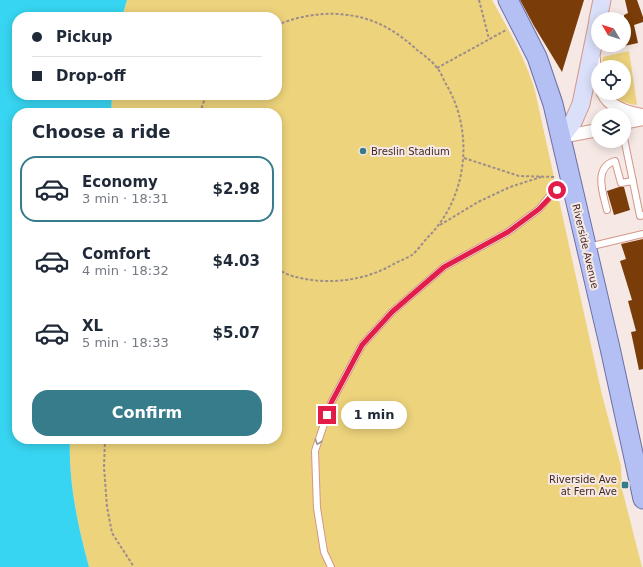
<!DOCTYPE html>
<html lang="en">
<head>
<meta charset="utf-8">
<style>
  :root { --surface:#fff; --page:#f6f6f7; --text:#1f2937; --muted:#747a83; --line:#e0e1e3; --accent:#377c8a }
  body { margin:0; font-family:"DejaVu Sans",sans-serif; background:var(--page); color:var(--text); height:100vh; display:flex; flex-direction:column; font-size:15px; white-space:nowrap }
  * { box-sizing:border-box; margin:0 }
  p { font-size:13px; color:var(--muted) }
  .icon { flex:none; width:22px; height:22px; fill:none; stroke:currentColor; stroke-width:2; stroke-linecap:round; stroke-linejoin:round }
  .map { position:relative; flex:1; overflow:hidden }
  .drawer { position:absolute; left:12px; top:108px; width:270px; height:336px; display:flex; flex-direction:column; background:var(--surface); border-radius:16px; box-shadow:0 2px 10px #0003 }
  .drawer>* { flex:none }
  .guide { position:absolute; left:12px; top:12px; width:270px; height:88px; border-radius:16px; box-shadow:0 2px 10px #0003; display:grid; align-content:center; height:88px; padding:0 20px; background:var(--surface) }
  .needle { width:26px; rotate:309deg }
  .fabs { position:absolute; left:591px; top:12px; display:grid; gap:8px }
  .fabs a { display:grid; place-items:center; width:40px; height:40px; border-radius:50%; background:var(--surface); box-shadow:0 2px 10px #0003; font-size:20px }
  .end { position:absolute; width:18px; height:18px; margin:-9px; border:5px solid #e11d48; background:#fff; box-shadow:0 0 0 2px #fff }
  .from { border-radius:50% }
  .bubble { position:absolute; height:28px; border-radius:14px; background:var(--surface); box-shadow:0 2px 10px #0003; font-size:13px; font-weight:700; line-height:28px; text-align:center }
  .guide b { display:flex; align-items:center; gap:14px; height:38px; font-size:15px }
  .guide b+b { border-top:1px solid var(--line) }
  .guide i { width:10px; height:10px; background:var(--text) }
  ul { padding:0; list-style:none }
  li { display:flex; align-items:center; gap:12px; height:66px; margin:0 8px 6px; padding:0 12px; border:2px solid transparent; border-radius:16px }
  li div { flex:1 }
  li b { display:block; font-size:15px }
  li em { font-style:normal; font-weight:700 }
  li.selected { border-color:var(--accent) }
  li>.icon { width:36px; height:36px; stroke-width:1.5 }
  h2 { padding:0 20px; font-size:18px; line-height:48px }
  .primary-button { display:flex; gap:8px; margin-top:auto; padding:8px 20px }
  .primary-button a { flex:1; height:46px; border-radius:16px; background:var(--accent); color:#fff; font-size:16px; font-weight:700; line-height:46px; text-align:center }
  .map>svg:first-child { display:block }
</style>
</head>
<body>
<div class="map">
<svg width="643" height="567" viewBox="0 0 643 567">
  <rect width="100%" height="100%" fill="#f5e8e5"/>
  <!-- green -->
  <g fill="#edd37c">
    <path d="M 127,0 L 492,0 C 508,29 526,59 535,91 L 602,395 L 621,466 L 622,489 L 642,567 L 89,567 C 78,526 68,482 70,439 L 277,439 L 277,113 L 111,113 L 112,95 L 277,95 L 277,17 L 122,17 Z"/>
    <path d="M 629,51 L 637,105 C 626,104 618,101 611,93 L 624,93 L 624,67 L 601,67 L 603,57 Z"/>
  </g>
  <!-- water -->
  <path fill="#37d5f1" d="M 0,0 L 127,0 L 122,17 L 17,17 L 17,95 L 112,95 L 111,113 L 17,113 L 17,439 L 70,439 C 68,481 78,527 89,567 L 0,567 Z"/>
  <!-- building -->
  <g fill="#7a3c08">
    <path d="M 520,0 L 584,0 L 562,72 L 534,26 Z"/>
    <path d="M 625,0 L 637,0 L 643,17 L 643,22 L 634,25 L 638,43 L 624,46 L 624,15 L 628,13 Z"/>
    <path d="M 619,187 L 624,187 L 630,210 L 614,215 L 607,191 Z"/>
    <path d="M 643,239 L 643,369 L 639,370 L 631,332 L 636,331 L 628,301 L 632,300 L 620,261 L 626,259 L 621,244 Z"/>
  </g>
  <g fill="none" stroke-linecap="round" stroke-linejoin="round">
    <!-- lane casing -->
    <g stroke="#d49689" stroke-width="8">
      <g id="lane">
        <path d="M 624,138 L 640,216 L 643,215"/>
        <path d="M 607,210 C 603,194 593,167 615,161 L 621,183 L 633,181"/>
        <path d="M 588,247 L 643,234"/>
        <path d="M 331,567 L 324,552 L 317,508 L 315,451 L 331,403 L 362,345 L 392,312 L 444,267 L 508,232 L 539,209 L 554,191 L 569,184"/>
      </g>
    </g>
    <!-- street casing -->
    <g stroke="#d49689" stroke-width="14">
      <g id="street">
        <path d="M 594,59 L 594,67 L 598,83"/>
        <path d="M 603,93 C 610,107 628,113 643,115"/>
        <path d="M 624,123 L 643,119"/>
        <path d="M 561,137 L 598,130"/>
      </g>
    </g>
    <!-- secondary casing -->
    <g stroke="#d49689" stroke-width="19">
      <g id="secondary">
        <path d="M 598,19 L 602,0"/>
        <path d="M 561,137 L 573,122 L 581,104 L 598,21"/>
      </g>
    </g>
    <!-- primary casing -->
    <g stroke="#6c70a7" stroke-width="21">
      <path id="primary" d="M 508,0 L 537,57 L 553,104 L 610,348 L 643,499"/>
    </g>
    <!-- path -->
    <g stroke="#9f8d89" stroke-width="2" stroke-dasharray="3 2" stroke-linecap="butt">
      <path d="M 479,0 L 489,39"/>
      <path d="M 277,25 C 301,15 328,11 354,16 C 378,20 399,33 417,50 C 424,55 432,61 437,68 C 441,72 443,79 446,84 C 474,131 468,195 430,235 C 424,241 418,250 412,255 C 405,259 397,262 390,266 C 363,281 327,285 296,277 C 290,276 283,272 277,269"/>
      <path d="M 437,68 L 506,30"/>
      <path d="M 200,113 L 206,95"/>
      <path d="M 464,158 L 519,176 L 555,177"/>
      <path d="M 440,225 L 478,202 L 510,187 L 541,177"/>
      <path d="M 105,439 L 104,467 L 107,507 L 112,533 L 134,567"/>
    </g>
    <!-- lane -->
    <use href="#lane" stroke="#fff" stroke-width="6"/>
    <!-- street -->
    <use href="#street" stroke="#fff" stroke-width="12"/>
    <!-- secondary -->
    <use href="#secondary" stroke="#dae0fa" stroke-width="17"/>
    <!-- primary -->
    <use href="#primary" stroke="#b4c0f4" stroke-width="19"/>
  </g>
  <!-- one-way arrows -->
  <defs><path id="oneway-chevron" d="M-2-3.5L2.5 0L-2 3.5" fill="none" stroke-width="1.6" stroke-linecap="round" stroke-linejoin="round"/></defs>
  <use stroke="#a09492" href="#oneway-chevron" transform="translate(318 442) rotate(109)"/>
  <g fill="none" stroke-linecap="round" stroke-linejoin="round">
    <!-- route -->
    <path stroke="#e11d48" stroke-width="5" d="M 327,415 L 331,403 L 362,345 L 392,312 L 444,267 L 508,232 L 539,209 L 557,190"/>
  </g>
  <!-- markers -->
  <g fill="#377c8a" stroke="#f5e8e5" stroke-width="1.5">
    <circle cx="363" cy="151" r="4"/>
    <rect x="621" y="481" width="8" height="8" rx="2"/>
  </g>
  <g text-anchor="middle" stroke-width="4" stroke-linejoin="round" paint-order="stroke">
    <!-- poi labels -->
    <g font-size="10" fill="#422924" stroke="#f5e8e5" text-anchor="start">
      <text x="371" y="155">Breslin Stadium</text>
      <text x="617" y="483" text-anchor="end">Riverside Ave<tspan x="617" dy="12">at Fern Ave</tspan></text>
    </g>
    <!-- street labels -->
    <g font-size="10" fill="#422924" stroke="#f5e8e5">
      <text transform="translate(586 246) rotate(77)" y="4">Riverside Avenue</text>
    </g>
  </g>
</svg>
<div class="fabs">
<a><svg class="needle" viewBox="-14 -14 28 28"><path d="M0-13l5 13h-10z" fill="#e53935"/><path d="M0 13l5-13h-10z" fill="#747a83"/></svg></a>
<a><svg class="icon" aria-label="locate" viewBox="0 0 24 24"><circle cx="12" cy="12" r="6"/><path d="M12 2v4M12 18v4M2 12h4M18 12h4"/></svg></a>
<a><svg class="icon" aria-label="layers" viewBox="0 0 24 24"><path d="M12 4l9 5-9 5-9-5zM3 14l9 5 9-5"/></svg></a>
</div>
<i class="end from" style="left:557px;top:190px"></i>
<i class="end" style="left:327px;top:415px"></i>
<div class="bubble" style="left:341px;top:401px;width:66px">1 min</div>
<div class="guide">
<b><i class="from"></i>Pickup</b>
<b><i></i>Drop-off</b>
</div>
<section class="drawer">
<h2>Choose a ride</h2>
<ul>
<li class="selected"><svg class="icon" aria-label="car" viewBox="0 0 24 24"><path d="M5 17H2v-5l4-1 3-4h7l3 4 3 1v5h-3M9 17h6M6 11h13"/><circle cx="7" cy="17" r="2"/><circle cx="17" cy="17" r="2"/></svg><div><b>Economy</b><p>3 min · 18:31</p></div><em>$2.98</em></li>
<li><svg class="icon" aria-label="car" viewBox="0 0 24 24"><path d="M5 17H2v-5l4-1 3-4h7l3 4 3 1v5h-3M9 17h6M6 11h13"/><circle cx="7" cy="17" r="2"/><circle cx="17" cy="17" r="2"/></svg><div><b>Comfort</b><p>4 min · 18:32</p></div><em>$4.03</em></li>
<li><svg class="icon" aria-label="car" viewBox="0 0 24 24"><path d="M5 17H2v-5l4-1 3-4h7l3 4 3 1v5h-3M9 17h6M6 11h13"/><circle cx="7" cy="17" r="2"/><circle cx="17" cy="17" r="2"/></svg><div><b>XL</b><p>5 min · 18:33</p></div><em>$5.07</em></li>
</ul>
<div class="primary-button"><a>Confirm</a></div>
</section>
</div>
</body>
</html>
